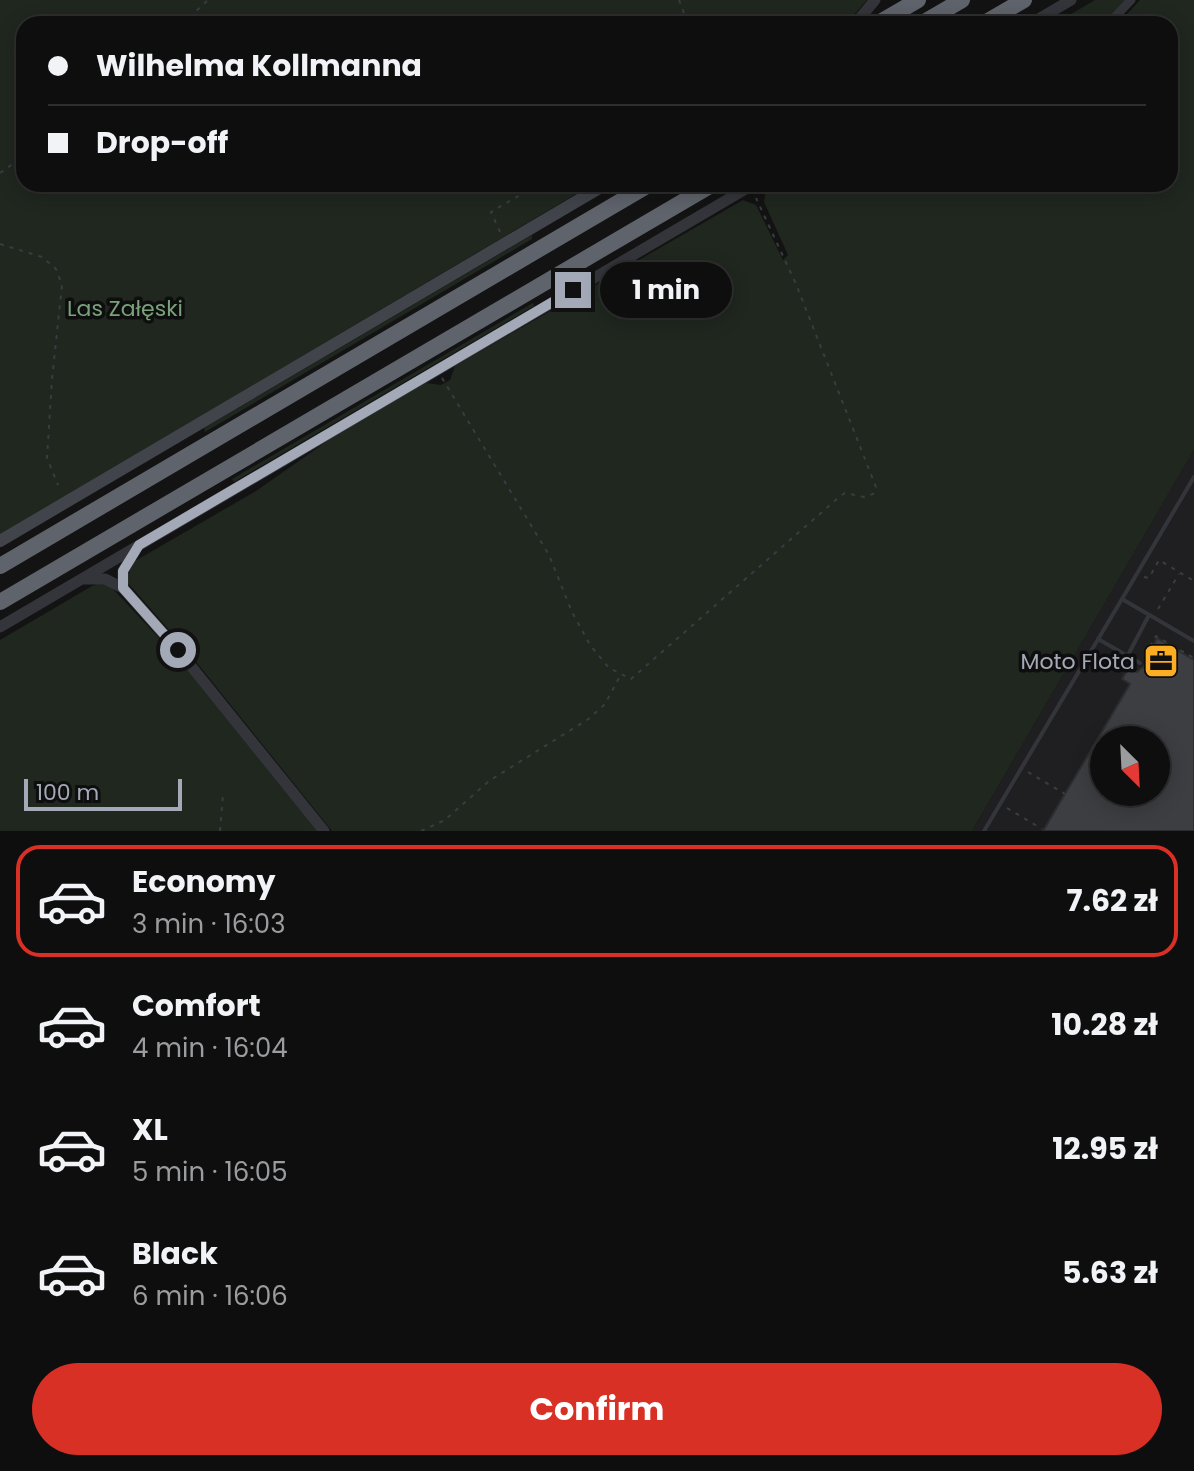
<!DOCTYPE html>
<html lang="en">
<head>
<meta charset="utf-8">
<style>
  :root { --surface:#0e0e0f; --page:#1c1c1d; --text:#f1f3f6; --muted:#9b9c9e; --line:#2e2e2f; --accent:#d93025 }
  body { margin:0; font-family:Poppins,sans-serif; background:var(--page); color:var(--text); height:100vh; display:flex; flex-direction:column; font-size:30px; white-space:nowrap }
  * { box-sizing:border-box; margin:0 }
  p { font-size:26px; color:var(--muted) }
  .icon { flex:none; width:44px; height:44px; fill:none; stroke:currentColor; stroke-width:2; stroke-linecap:round; stroke-linejoin:round }
  .map { position:relative; height:831px; overflow:hidden }
  .drawer { display:flex; flex-direction:column; background:var(--surface); flex:1 }
  .drawer>* { flex:none }
  .guide { position:absolute; left:16px; top:16px; width:1162px; height:176px; border-radius:24px; box-shadow:0 4px 20px #0003,0 0 0 2px var(--line); display:grid; align-content:center; height:176px; padding:0 32px; background:var(--surface) }
  .needle { width:52px; rotate:156deg }
  .buttons { position:absolute; left:1090px; top:726px; display:grid; gap:16px }
  .buttons a { display:grid; place-items:center; width:80px; height:80px; border-radius:50%; background:var(--surface); box-shadow:0 4px 20px #0003,0 0 0 2px var(--line); font-size:40px }
  .scale { position:absolute; left:24px; bottom:20px; width:158px; box-sizing:border-box; padding-left:8px; border:4px solid #a3a9b6; border-top:0; font-size:22px; line-height:28px; white-space:nowrap; color:#a3a9b6; -webkit-text-stroke:6px #0e0e0f; paint-order:stroke }
  .end { position:absolute; width:36px; height:36px; margin:-18px; border:10px solid #a3a9b6; background:#111; box-shadow:0 0 0 4px #111 }
  .from { border-radius:50% }
  .bubble { position:absolute; height:56px; border-radius:28px; background:var(--surface); box-shadow:0 4px 20px #0003,0 0 0 2px var(--line); font-size:26px; font-weight:700; line-height:56px; text-align:center }
  .guide b { display:flex; align-items:center; gap:28px; height:76px; font-size:30px }
  .guide b+b { border-top:2px solid var(--line) }
  .guide i { width:20px; height:20px; background:var(--text) }
  ul { padding:14px 0 0; list-style:none }
  li { display:flex; align-items:center; gap:24px; height:112px; margin:0 16px 12px; padding:0 16px; border:4px solid transparent; border-radius:24px }
  li div { flex:1 }
  li b { display:block; font-size:30px }
  li em { font-style:normal; font-weight:700 }
  li.on { border-color:var(--accent) }
  li>.icon { width:72px; height:72px; stroke-width:1.5 }
  .action { display:flex; gap:16px; margin-top:auto; padding:16px 32px }
  .action a { flex:1; height:92px; border-radius:48px; background:var(--accent); color:#fff; font-size:32px; font-weight:700; line-height:92px; text-align:center }
  .map>svg:first-child { display:block }
</style>
</head>
<body>
<div class="map">
<svg width="1194" height="831" viewBox="0 0 1194 831">
  <rect width="100%" height="100%" fill="#131314"/>
  <!-- built -->
  <path fill="#1f1f21" fill-rule="evenodd" d="M 1194,450 L 1194,831 L 972,831 ZM 1104,740 L 1156,740 L 1156,792 L 1104,792 Z"/>
  <!-- green -->
  <g fill="#1f271f">
    <path d="M 0,0 L 867,0 L 846,24 L 24,24 L 24,184 L 593,184 L 0,535 Z"/>
    <path d="M 1095,0 L 1125,0 L 1102,24 L 1054,24 Z"/>
    <path d="M 1140,0 L 1194,0 L 1194,450 L 972,831 L 332,831 L 185,648 L 128,583 L 127,576 L 135,561 L 256,491 L 329,440 L 426,383 L 441,385 L 450,380 L 455,366 L 743,200 L 756,205 L 783,260 L 788,255 L 764,202 L 767,184 L 1170,184 L 1170,24 L 1118,24 Z"/>
    <path d="M 532,235 L 532,239 L 205,432 L 204,428 Z"/>
    <path d="M 533,303 L 534,306 L 234,482 L 232,479 Z"/>
    <path d="M 101,583 L 112,588 L 175,655 L 318,831 L 0,831 L 0,640 L 92,586 Z"/>
  </g>
  <!-- building -->
  <path fill="#3c3e42" stroke="#2c2d31" stroke-width="2" fill-rule="evenodd" d="M 1157,638 L 1194,660 L 1194,831 L 1043,831 L 1130,684 L 1122,679 L 1129,667 L 1137,672 L 1144,666 ZM 1104,740 L 1156,740 L 1156,792 L 1104,792 Z"/>
  <g fill="none" stroke-linecap="round" stroke-linejoin="round">
    <!-- path -->
    <g stroke="#393c41" stroke-width="2" stroke-dasharray="4 6" stroke-linecap="butt">
      <path d="M 679,0 L 688,24"/>
      <path d="M 182,24 L 208,0"/>
      <path d="M 0,173 L 24,156"/>
      <path d="M 500,232 L 491,212 L 539,184"/>
      <path d="M 0,244 L 42,257 L 56,269 L 62,285 L 52,379 L 47,458 L 58,485"/>
      <path d="M 442,378 L 549,555 L 572,612 L 590,645 L 609,668 L 631,679 L 838,498 L 845,493 L 864,497 L 873,494 L 876,487 L 796,284 L 756,198"/>
      <path d="M 1144,577 L 1149,578 L 1159,560 L 1194,581"/>
      <path d="M 1158,609 L 1179,574"/>
      <path d="M 1145,655 L 1156,636 L 1194,658"/>
      <path d="M 1028,772 L 1065,794"/>
      <path d="M 1007,808 L 1042,829"/>
      <path d="M 220,831 L 223,794"/>
      <path d="M 421,831 L 445,820 L 489,781 L 590,718 L 605,704 L 620,676"/>
    </g>
    <!-- service -->
    <g stroke="#33353a" stroke-width="4">
      <path d="M 1194,477 L 1122,599 L 1194,641"/>
      <path d="M 1098,639 L 1140,663"/>
      <path d="M 1128,655 L 1149,615"/>
      <path d="M 984,831 L 1122,599"/>
    </g>
    <!-- minor -->
    <path stroke="#33353a" stroke-width="9" d="M 1108,24 L 1131,0"/>
    <!-- tertiary -->
    <g stroke="#33353a" stroke-width="11">
      <path d="M 855,24 L 875,0"/>
      <path d="M 1030,24 L 1071,0"/>
      <path d="M 85,579 L 105,579 L 123,588 L 178,650 L 324,831"/>
      <path d="M 123,588 L 123,571 L 136,549"/>
      <path d="M 0,627 L 754,184"/>
    </g>
    <!-- secondary -->
    <path stroke="#41444a" stroke-width="12" d="M 0,541 L 606,184"/>
    <!-- motorway -->
    <g stroke="#5f636b" stroke-width="16">
      <path d="M 877,24 L 918,0"/>
      <path d="M 921,24 L 962,0"/>
      <path d="M 983,24 L 1024,0"/>
      <path d="M 0,566 L 650,184"/>
      <path d="M 0,602 L 713,184"/>
    </g>
  </g>
  <g fill="none" stroke-linecap="round" stroke-linejoin="round">
    <!-- route -->
    <path stroke="#a3a9b6" stroke-width="10" d="M 178,650 L 123,588 L 123,571 L 139,545 L 573,290"/>
  </g>
  <!-- icons -->
  <defs>
    <g id="office-square" transform="scale(1.8)"><rect x="-9" y="-9" width="18" height="18" rx="4" fill="#fbad24" stroke="#0e0e0f"/><path d="M-6-3h4V-5.5h4V-3h4V5H-6ZM-1-4.5V-3h2v-1.5ZM-6 0V1H6V0Z" fill="#111"/></g>
  </defs>
  <g fill-rule="evenodd">
    <use href="#office-square" x="1161" y="661"/>
  </g>
  <g text-anchor="middle" stroke-width="7" stroke-linejoin="round" paint-order="stroke">
    <!-- park labels -->
    <g font-size="22" fill="#79a27a" stroke="#0e0e0f">
      <text x="125" y="316">Las Załęski</text>
    </g>
    <!-- poi labels -->
    <g font-size="22" fill="#a3a9b6" stroke="#0e0e0f" text-anchor="end">
      <text x="1135" y="669">Moto Flota</text>
    </g>
  </g>
</svg>
<div class="buttons">
<a><svg class="needle" viewBox="-14 -14 28 28"><path d="M0-13l5 13h-10z" fill="#e53935"/><path d="M0 13l5-13h-10z" fill="#9b9c9e"/></svg></a>
</div>
<div class="scale">100 m</div>
<i class="end from" style="left:178px;top:650px"></i>
<i class="end" style="left:573px;top:290px"></i>
<div class="bubble" style="left:600px;top:262px;width:132px">1 min</div>
<div class="guide">
<b><i class="from"></i>Wilhelma Kollmanna</b>
<b><i></i>Drop-off</b>
</div>
</div>
<section class="drawer">
<ul>
<li class="on"><svg class="icon" aria-label="car" viewBox="0 0 24 24"><path d="M5 17H2v-5l4-1 3-4h7l3 4 3 1v5h-3M9 17h6M6 11h13"/><circle cx="7" cy="17" r="2"/><circle cx="17" cy="17" r="2"/></svg><div><b>Economy</b><p>3 min · 16:03</p></div><em>7.62 zł</em></li>
<li><svg class="icon" aria-label="car" viewBox="0 0 24 24"><path d="M5 17H2v-5l4-1 3-4h7l3 4 3 1v5h-3M9 17h6M6 11h13"/><circle cx="7" cy="17" r="2"/><circle cx="17" cy="17" r="2"/></svg><div><b>Comfort</b><p>4 min · 16:04</p></div><em>10.28 zł</em></li>
<li><svg class="icon" aria-label="car" viewBox="0 0 24 24"><path d="M5 17H2v-5l4-1 3-4h7l3 4 3 1v5h-3M9 17h6M6 11h13"/><circle cx="7" cy="17" r="2"/><circle cx="17" cy="17" r="2"/></svg><div><b>XL</b><p>5 min · 16:05</p></div><em>12.95 zł</em></li>
<li><svg class="icon" aria-label="car" viewBox="0 0 24 24"><path d="M5 17H2v-5l4-1 3-4h7l3 4 3 1v5h-3M9 17h6M6 11h13"/><circle cx="7" cy="17" r="2"/><circle cx="17" cy="17" r="2"/></svg><div><b>Black</b><p>6 min · 16:06</p></div><em>5.63 zł</em></li>
</ul>
<div class="action"><a>Confirm</a></div>
</section>
</body>
</html>
